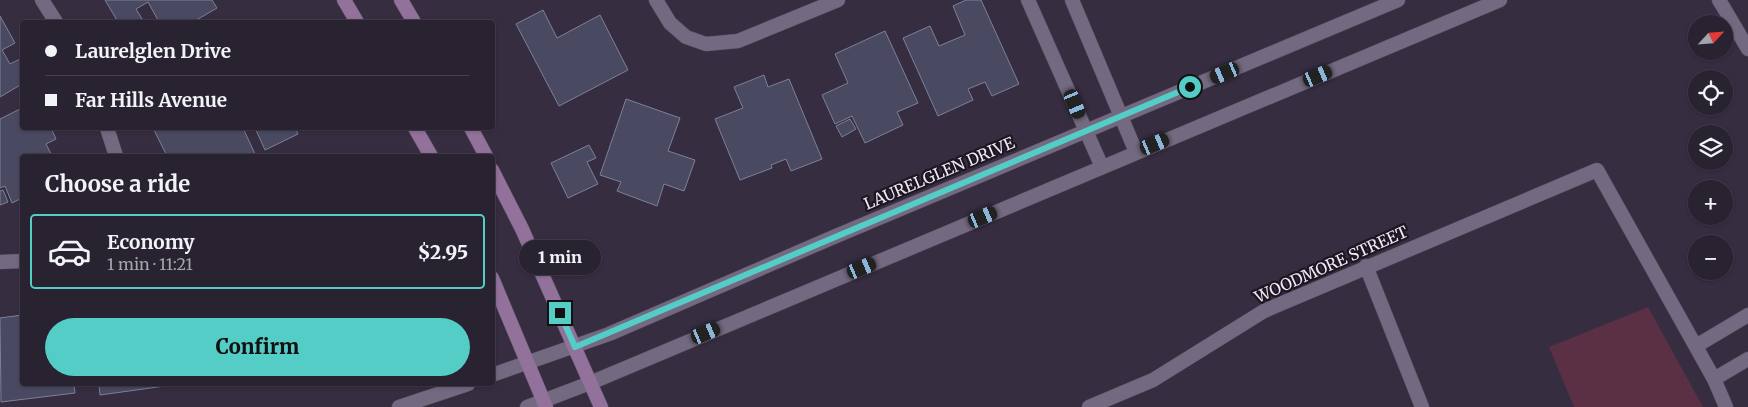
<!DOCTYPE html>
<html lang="en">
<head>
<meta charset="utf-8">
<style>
  :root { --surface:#282231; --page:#342f3d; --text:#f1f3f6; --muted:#a5a4ab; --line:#443f4d; --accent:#54cdc7 }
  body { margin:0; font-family:Merriweather,serif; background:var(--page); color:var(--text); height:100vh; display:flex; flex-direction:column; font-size:19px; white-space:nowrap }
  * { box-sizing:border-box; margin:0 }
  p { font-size:16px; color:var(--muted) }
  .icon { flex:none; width:28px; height:28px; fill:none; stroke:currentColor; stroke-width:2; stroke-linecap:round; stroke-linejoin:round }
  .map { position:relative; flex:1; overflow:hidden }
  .panel { position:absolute; left:20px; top:154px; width:475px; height:232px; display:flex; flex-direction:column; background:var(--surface); border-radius:5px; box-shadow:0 1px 4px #0004,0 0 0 1px var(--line) }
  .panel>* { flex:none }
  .top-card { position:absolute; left:20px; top:20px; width:475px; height:110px; border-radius:5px; box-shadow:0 1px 4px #0004,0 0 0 1px var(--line); display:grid; align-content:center; height:110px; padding:0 25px; background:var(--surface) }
  .needle { width:32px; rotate:64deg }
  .buttons { position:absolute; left:1688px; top:15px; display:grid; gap:10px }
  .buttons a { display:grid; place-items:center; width:45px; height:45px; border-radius:50%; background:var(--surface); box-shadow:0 1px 4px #0004,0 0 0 1px var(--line); font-size:25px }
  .end { position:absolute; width:22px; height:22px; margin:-11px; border:6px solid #54cdc7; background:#111; box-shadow:0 0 0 2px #111 }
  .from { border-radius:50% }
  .bubble { position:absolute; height:35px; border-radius:18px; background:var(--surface); box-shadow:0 1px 4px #0004,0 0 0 1px var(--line); font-size:16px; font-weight:800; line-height:35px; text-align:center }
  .car { position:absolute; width:15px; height:30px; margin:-15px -8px; border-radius:6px; box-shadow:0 0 4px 1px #0007; background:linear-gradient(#222 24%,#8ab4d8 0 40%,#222 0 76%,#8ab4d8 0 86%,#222 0) }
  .top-card b { display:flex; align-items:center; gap:18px; height:48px; font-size:19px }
  .top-card b+b { border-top:1px solid var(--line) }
  .top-card i { width:12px; height:12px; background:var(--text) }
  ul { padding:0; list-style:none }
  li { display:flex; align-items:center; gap:15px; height:75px; margin:0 10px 8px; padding:0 15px; border:2px solid var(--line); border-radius:5px }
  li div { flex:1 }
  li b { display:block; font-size:19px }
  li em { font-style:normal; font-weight:800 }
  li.on { border-color:var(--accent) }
  li>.icon { width:45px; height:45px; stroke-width:1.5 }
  h2 { padding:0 25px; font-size:22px; line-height:60px }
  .button { display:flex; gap:10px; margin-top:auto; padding:10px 25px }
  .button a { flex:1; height:58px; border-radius:30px; background:var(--accent); color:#111; font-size:20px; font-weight:800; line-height:58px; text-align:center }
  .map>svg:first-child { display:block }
</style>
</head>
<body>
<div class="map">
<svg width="1748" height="407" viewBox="0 0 1748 407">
  <rect width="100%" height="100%" fill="#362d41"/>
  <!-- green -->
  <path fill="#5b2f44" d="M 1648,307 L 1703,407 L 1574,407 L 1549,347 Z"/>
  <!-- building -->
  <g fill="#494a61" stroke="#7e8099">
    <path d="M 105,0 L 212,0 L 217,8 L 193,22 L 159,22 L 148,2 L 136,9 L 144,22 L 118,22 Z"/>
    <path d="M 966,0 L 981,0 L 1019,84 L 992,96 L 985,82 L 968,89 L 973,100 L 938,116 L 903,38 L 930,26 L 939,46 L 965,35 L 953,6 Z"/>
    <path d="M 543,10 L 557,38 L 600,15 L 628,70 L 559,106 L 516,24 Z"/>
    <path d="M 0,16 L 15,43 L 2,50 L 10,64 L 22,58 L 22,84 L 0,97 Z"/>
    <path d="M 885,31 L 918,103 L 897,112 L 903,125 L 865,143 L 852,116 L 835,124 L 822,95 L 848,83 L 835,54 Z"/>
    <path d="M 764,75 L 768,87 L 789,79 L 822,159 L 791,171 L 786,159 L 771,165 L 772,168 L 740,180 L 715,119 L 743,108 L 734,87 Z"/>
    <path d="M 626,99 L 680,118 L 668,151 L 695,160 L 684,191 L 664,184 L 657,206 L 617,191 L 621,182 L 600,175 Z"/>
    <path d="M 22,108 L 22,128 L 51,128 L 56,139 L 46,144 L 52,156 L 22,156 L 22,198 L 12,203 L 5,186 L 0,188 L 0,119 Z"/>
    <path d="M 850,119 L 856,129 L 842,137 L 836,126 Z"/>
    <path d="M 153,128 L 243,128 L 255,154 L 251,156 L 167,156 Z"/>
    <path d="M 255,128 L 295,128 L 298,134 L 265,150 Z"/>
    <path d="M 589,145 L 596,158 L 587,162 L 598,184 L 568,198 L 551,163 Z"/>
    <path d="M 3,190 L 8,202 L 0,205 L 0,191 Z"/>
    <path d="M 22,315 L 22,384 L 74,384 L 75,393 L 1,402 L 0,318 Z"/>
    <path d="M 99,384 L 165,384 L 165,386 L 100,395 Z"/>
  </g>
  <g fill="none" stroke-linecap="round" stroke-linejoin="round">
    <!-- minor casing -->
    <g stroke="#544c5e" stroke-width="15">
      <g id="minor">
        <path d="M 42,0 L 56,22"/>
        <path d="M 656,0 L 670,23 L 686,37 L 706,44 L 738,41 L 838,0"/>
        <path d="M 1028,0 L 1102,167"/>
        <path d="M 1072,0 L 1136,152"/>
        <path d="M 107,128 L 116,156"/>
        <path d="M 0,262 L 22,261"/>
        <path d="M 1366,266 L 1422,407"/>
        <path d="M 1696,346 L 1748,315"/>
        <path d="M 1714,379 L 1748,359"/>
        <path d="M 1089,407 L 1153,380 L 1264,311 L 1597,170 L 1714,379 L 1726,407"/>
      </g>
    </g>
    <!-- tertiary casing -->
    <g stroke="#544c5e" stroke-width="15">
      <g id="tertiary">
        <path d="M 1719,0 L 1748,49"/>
        <path d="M 492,375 L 609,334 L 836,236 L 1398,0"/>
        <path d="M 399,407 L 468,384"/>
        <path d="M 527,407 L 590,383 L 1500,0"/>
      </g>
    </g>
    <!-- secondary casing -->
    <g stroke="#544c5e" stroke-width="15">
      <g id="secondary">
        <path d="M 344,0 L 357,22"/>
        <path d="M 401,0 L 414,22"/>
        <path d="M 415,128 L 431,156"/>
        <path d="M 471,128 L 486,156"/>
        <path d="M 492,170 L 522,229 L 601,407"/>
        <path d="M 492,278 L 546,407"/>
      </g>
    </g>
    <!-- minor -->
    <use href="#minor" stroke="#736980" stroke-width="14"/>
    <!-- tertiary -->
    <use href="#tertiary" stroke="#736980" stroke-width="14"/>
    <!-- secondary -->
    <use href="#secondary" stroke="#92719b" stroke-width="14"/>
  </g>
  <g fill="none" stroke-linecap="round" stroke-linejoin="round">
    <!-- route -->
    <path stroke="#54cdc7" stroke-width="6" d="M 560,313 L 575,347 L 1190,87"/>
  </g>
  <g text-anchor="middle" stroke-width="4.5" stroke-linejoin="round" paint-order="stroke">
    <!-- street labels -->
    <g font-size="16" fill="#efe9f7" stroke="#1c1721">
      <text transform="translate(939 173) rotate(-23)" y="6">LAURELGLEN DRIVE</text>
      <text transform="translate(1331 264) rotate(-24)" y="6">WOODMORE STREET</text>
    </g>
  </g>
</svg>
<div class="buttons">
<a><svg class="needle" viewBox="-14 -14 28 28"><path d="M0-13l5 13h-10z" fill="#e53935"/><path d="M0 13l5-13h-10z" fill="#a5a4ab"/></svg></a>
<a><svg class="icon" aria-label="locate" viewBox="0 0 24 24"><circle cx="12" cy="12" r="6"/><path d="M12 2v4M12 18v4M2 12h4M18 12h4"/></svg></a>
<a><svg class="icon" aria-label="layers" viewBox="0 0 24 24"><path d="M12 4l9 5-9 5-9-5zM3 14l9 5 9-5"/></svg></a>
<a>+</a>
<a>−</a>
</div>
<i class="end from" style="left:1190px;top:87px"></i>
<i class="end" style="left:560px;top:313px"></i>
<div class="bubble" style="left:519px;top:240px;width:82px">1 min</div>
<i class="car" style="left:1225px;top:73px;rotate:247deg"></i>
<i class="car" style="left:1318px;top:76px;rotate:67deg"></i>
<i class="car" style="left:1075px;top:104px;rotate:157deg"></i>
<i class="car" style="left:1155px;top:144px;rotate:67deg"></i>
<i class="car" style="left:983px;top:217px;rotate:67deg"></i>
<i class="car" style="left:862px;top:268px;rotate:67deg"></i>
<i class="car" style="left:706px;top:333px;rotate:67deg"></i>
<div class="top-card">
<b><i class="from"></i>Laurelglen Drive</b>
<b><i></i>Far Hills Avenue</b>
</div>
<section class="panel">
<h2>Choose a ride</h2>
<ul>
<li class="on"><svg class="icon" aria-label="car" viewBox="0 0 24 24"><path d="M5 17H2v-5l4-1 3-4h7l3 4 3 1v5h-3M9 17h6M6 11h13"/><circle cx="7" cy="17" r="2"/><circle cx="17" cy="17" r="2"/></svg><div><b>Economy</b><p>1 min · 11:21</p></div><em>$2.95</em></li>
</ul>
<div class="button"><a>Confirm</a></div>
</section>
</div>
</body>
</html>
